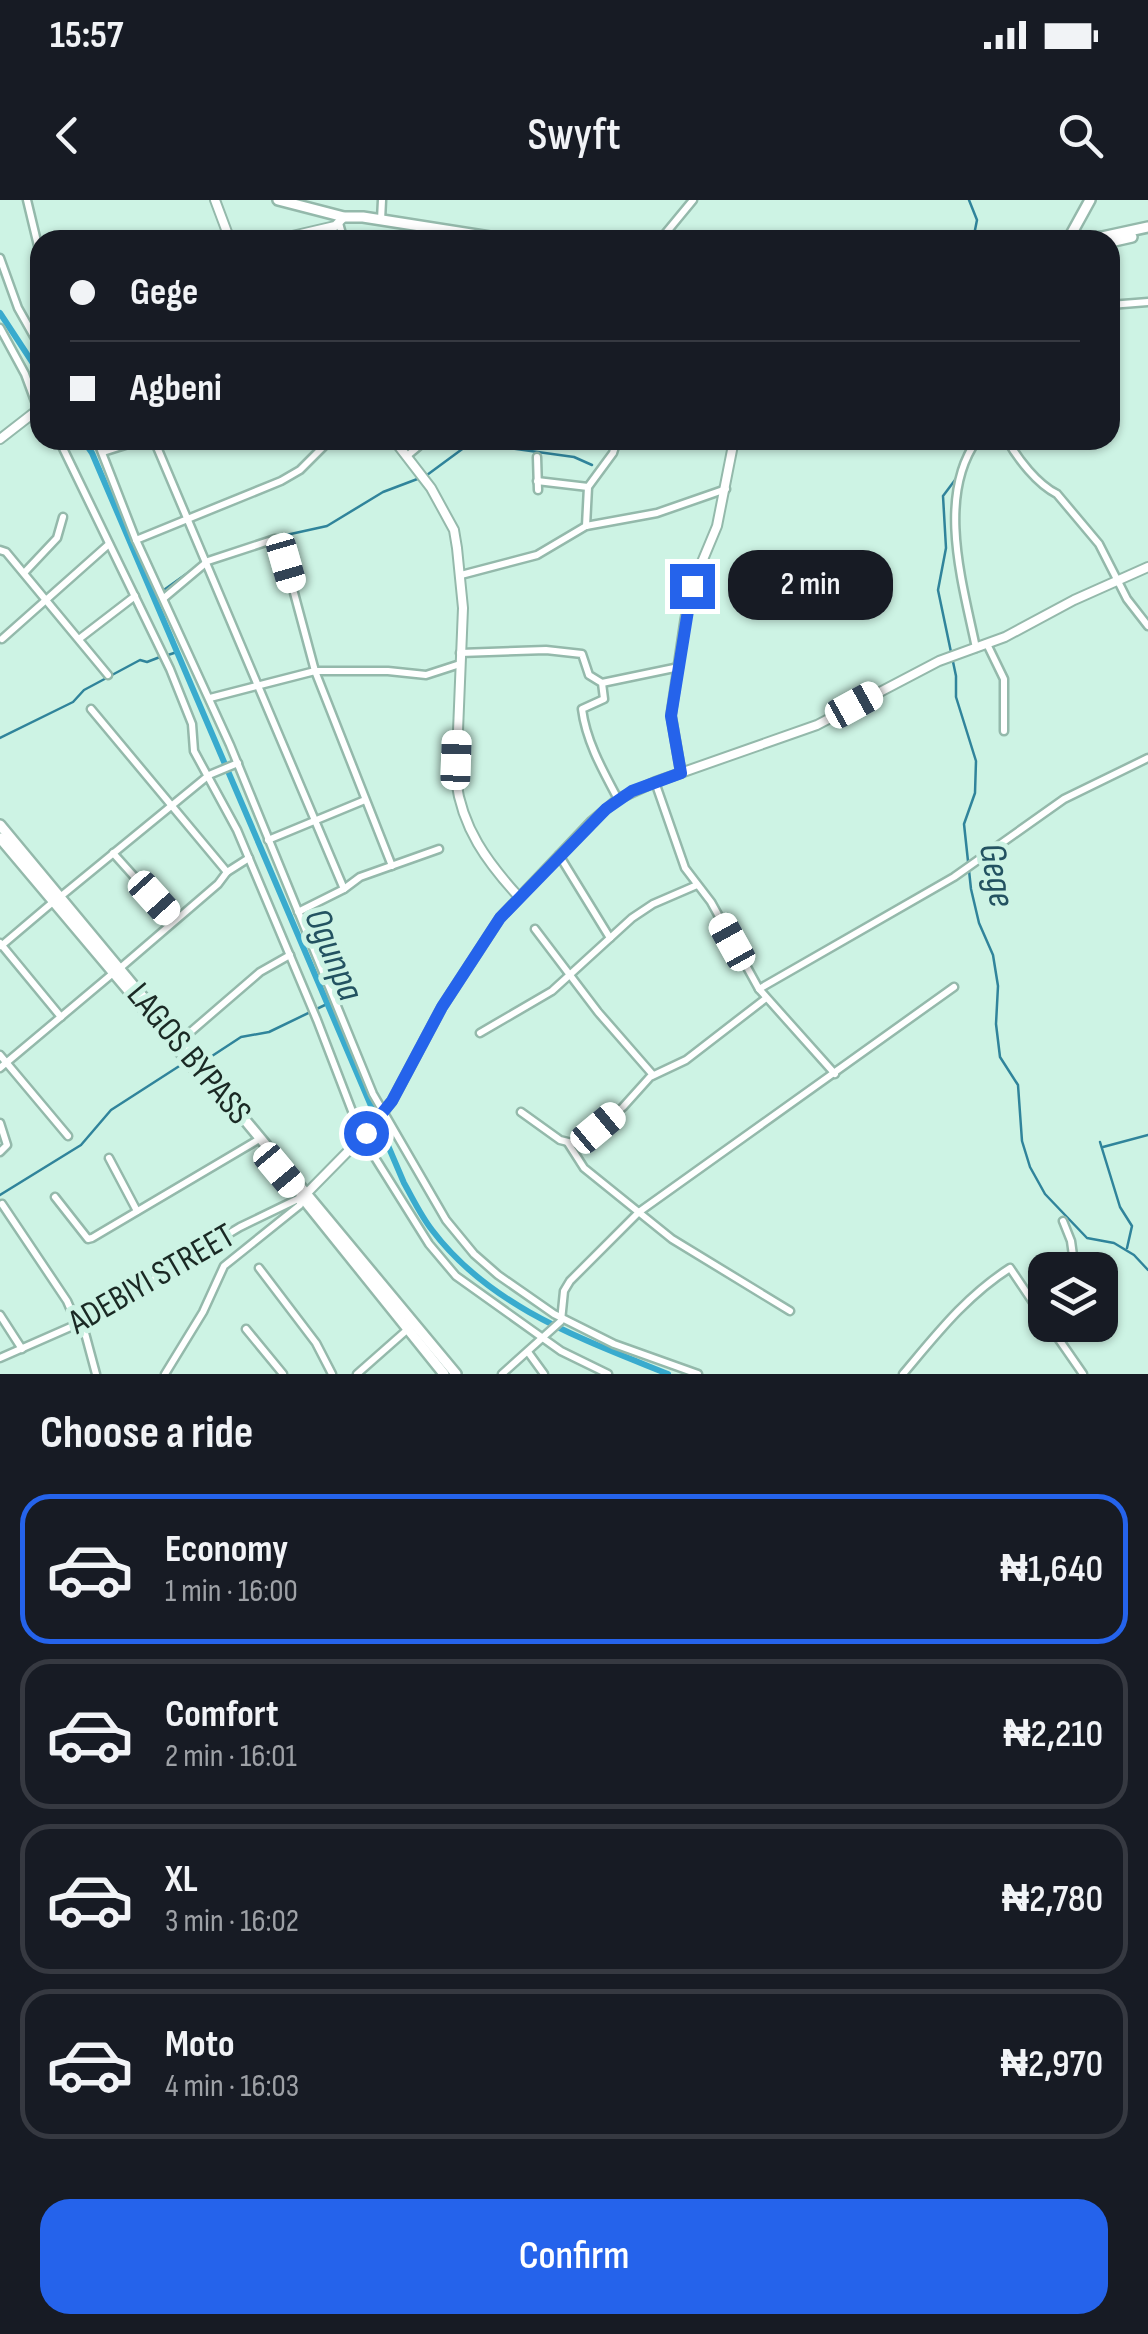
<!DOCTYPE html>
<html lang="en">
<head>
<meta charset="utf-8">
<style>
  :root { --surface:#171b24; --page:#20242c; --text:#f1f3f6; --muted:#9ea1a6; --line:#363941; --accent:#2563eb }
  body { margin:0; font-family:"Sofia Sans Condensed",sans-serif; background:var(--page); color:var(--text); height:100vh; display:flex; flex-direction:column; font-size:38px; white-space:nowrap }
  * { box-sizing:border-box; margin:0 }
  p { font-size:32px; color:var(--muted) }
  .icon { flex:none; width:55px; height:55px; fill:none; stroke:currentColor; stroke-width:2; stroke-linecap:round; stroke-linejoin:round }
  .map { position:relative; height:1174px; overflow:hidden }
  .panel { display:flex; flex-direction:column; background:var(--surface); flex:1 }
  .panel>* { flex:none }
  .top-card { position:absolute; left:30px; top:30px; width:1090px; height:220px; border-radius:30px; box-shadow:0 2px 8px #0004; display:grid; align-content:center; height:220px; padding:0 40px; background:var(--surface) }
  .buttons { position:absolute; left:1028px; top:1052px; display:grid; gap:20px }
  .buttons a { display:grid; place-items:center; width:90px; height:90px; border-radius:20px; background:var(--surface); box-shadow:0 2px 8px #0004; font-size:50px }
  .end { position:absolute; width:45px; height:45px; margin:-22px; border:12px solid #2563eb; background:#fff; box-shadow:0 0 0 5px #fff }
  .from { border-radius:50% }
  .bubble { position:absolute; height:70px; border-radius:30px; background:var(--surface); box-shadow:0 2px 8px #0004; font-size:32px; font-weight:600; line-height:70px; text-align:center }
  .car { position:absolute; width:30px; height:60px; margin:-30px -15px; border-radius:12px; box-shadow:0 0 8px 2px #0007; background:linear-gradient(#fff 24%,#345 0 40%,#fff 0 76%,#345 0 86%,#fff 0) }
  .top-card b { display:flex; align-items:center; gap:35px; height:95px; font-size:38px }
  .top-card b+b { border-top:2px solid var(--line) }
  .top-card i { width:25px; height:25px; background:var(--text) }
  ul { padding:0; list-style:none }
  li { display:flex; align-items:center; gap:30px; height:150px; margin:0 20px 15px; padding:0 20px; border:5px solid var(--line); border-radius:30px }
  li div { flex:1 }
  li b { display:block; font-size:38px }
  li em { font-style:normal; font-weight:600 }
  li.selected { border-color:var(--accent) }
  li>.icon { width:90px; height:90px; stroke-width:1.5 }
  h2 { padding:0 40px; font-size:45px; line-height:120px }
  .button { display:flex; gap:20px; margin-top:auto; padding:20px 40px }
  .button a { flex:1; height:115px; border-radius:30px; background:var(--accent); color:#fff; font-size:40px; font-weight:600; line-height:115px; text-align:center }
  .status { display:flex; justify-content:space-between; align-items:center; height:70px; padding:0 50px; background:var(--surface); direction:ltr }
  .status svg { height:28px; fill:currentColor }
  header { display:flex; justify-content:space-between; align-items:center; height:130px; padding:0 40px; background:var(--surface); font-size:45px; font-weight:600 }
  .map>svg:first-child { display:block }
</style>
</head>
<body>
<div class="status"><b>15:57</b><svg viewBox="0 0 49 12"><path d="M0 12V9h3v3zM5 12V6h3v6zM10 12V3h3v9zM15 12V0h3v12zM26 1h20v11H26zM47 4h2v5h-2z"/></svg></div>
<header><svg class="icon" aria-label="back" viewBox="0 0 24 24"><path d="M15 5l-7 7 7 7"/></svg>Swyft<svg class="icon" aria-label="search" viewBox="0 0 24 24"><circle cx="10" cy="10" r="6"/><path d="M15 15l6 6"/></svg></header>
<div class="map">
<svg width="1148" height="1174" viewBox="0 0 1148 1174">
  <rect width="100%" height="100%" fill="#cdf3e4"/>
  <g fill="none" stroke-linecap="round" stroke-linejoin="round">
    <!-- stream -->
    <g stroke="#30849b" stroke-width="2.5">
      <path d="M 969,0 L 977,20 L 973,40"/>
      <path d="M 964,240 L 970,244 L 966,255"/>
      <path d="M 427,275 L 465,247 L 495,241 L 509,248 L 574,257 L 592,265"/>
      <path d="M 958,276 L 943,296 L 946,348 L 938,390 L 956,476 L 956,497 L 976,561 L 975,593 L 964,624 L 971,689 L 979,723 L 993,755 L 998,786 L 996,824 L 1000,857 L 1018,885 L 1022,941 L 1030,967 L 1045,994 L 1087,1038 L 1114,1043 L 1134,1055 L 1148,1070"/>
      <path d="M 277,337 L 327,326 L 383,292 L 420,278"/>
      <path d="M 219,354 L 259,341"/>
      <path d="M 161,392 L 203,362"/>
      <path d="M 168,455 L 177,452"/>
      <path d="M 0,538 L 73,502 L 84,490 L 140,460 L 147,462 L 160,457"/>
      <path d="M 196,857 L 212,856 L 241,837 L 269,832 L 327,804"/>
      <path d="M 1100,942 L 1120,1007 L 1132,1026 L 1127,1048"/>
      <path d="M 1103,947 L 1148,935"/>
      <path d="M 0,995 L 81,945 L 111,910 L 184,863"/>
    </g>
    <!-- canal -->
    <g stroke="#39abce" stroke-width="6">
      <path d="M 0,113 L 40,174"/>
      <path d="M 83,240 L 92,253 L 404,983 C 413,999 421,1016 432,1030 C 490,1107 582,1139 668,1174"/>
    </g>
    <!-- minor casing -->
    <g stroke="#94b9ab" stroke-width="11">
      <g id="minor">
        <path d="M 27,0 L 40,54"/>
        <path d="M 381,20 L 382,0"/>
        <path d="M 339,23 L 342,34 L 350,40"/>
        <path d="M 660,40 L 693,0"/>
        <path d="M 0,58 L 18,108 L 40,147"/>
        <path d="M 1110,105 L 1148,102"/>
        <path d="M 0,128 L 25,174 L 39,212"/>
        <path d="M 59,240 L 170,469 L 192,524 L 194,551 L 237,630 L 317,820 L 362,937 L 429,1044 L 456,1076 L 561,1151 L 608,1174"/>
        <path d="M 97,240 L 136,340 L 230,545 L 373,894 L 446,1020 L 474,1054 L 498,1075 L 554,1114 L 614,1144 L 698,1174"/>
        <path d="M 154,240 L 344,689"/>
        <path d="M 1007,240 C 1018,259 1037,284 1057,294 L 1099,344 L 1127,399 L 1148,426"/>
        <path d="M 103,252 L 141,240"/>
        <path d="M 407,256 L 426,240"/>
        <path d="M 537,257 L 538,290"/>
        <path d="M 537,281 L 588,287"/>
        <path d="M 586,326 L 588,287 L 613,253 L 617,240"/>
        <path d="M 136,340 L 281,281 L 300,270 L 330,240"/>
        <path d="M 0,350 L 6,352 L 108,475"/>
        <path d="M 24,373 L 57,338 L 63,317"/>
        <path d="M 461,375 L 537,355 L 586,326 L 657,313 L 726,289"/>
        <path d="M 164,398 L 208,361 L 275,339 L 286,363 L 315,471 L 392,666"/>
        <path d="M 2,439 L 109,344"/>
        <path d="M 79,439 L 135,396"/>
        <path d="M 987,444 L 1004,479 L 1004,531"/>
        <path d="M 976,448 C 963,385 936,297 977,240"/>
        <path d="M 460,453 L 546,450 L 582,454 L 589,475 L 602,483 L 604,499 L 582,509 C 586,541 603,571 618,599"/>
        <path d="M 602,483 L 679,467"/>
        <path d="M 210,498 L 315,471 L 388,471 L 426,475 L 460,464"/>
        <path d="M 91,509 L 227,672 L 218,684 L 119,769"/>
        <path d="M 655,582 L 685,668 L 711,702 L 759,789 L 835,874"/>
        <path d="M 268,640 L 365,600"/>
        <path d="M 113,653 L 174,721"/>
        <path d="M 559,655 L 610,738"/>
        <path d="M 227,672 L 249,658"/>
        <path d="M 60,697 L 209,575 L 238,563"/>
        <path d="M 298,712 L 344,689 L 360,677 L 439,649"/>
        <path d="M 535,729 L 598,812 L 653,875"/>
        <path d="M 0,743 L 61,817"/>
        <path d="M 1,746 L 53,702"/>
        <path d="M 759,789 L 954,677 L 1064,599 L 1148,558"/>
        <path d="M 480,833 L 552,791 L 632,718 L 653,704 L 697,685"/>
        <path d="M 180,841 L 260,772 L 290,755"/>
        <path d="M 0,855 L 68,936"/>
        <path d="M 0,868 L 112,774"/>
        <path d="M 521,912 L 560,940 L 576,944 L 623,907 L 650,877 L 686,860 L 765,799"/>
        <path d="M 0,923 L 7,945 L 0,952"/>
        <path d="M 568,943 L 584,968 L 672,1039 L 790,1111"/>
        <path d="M 109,958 L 137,1011"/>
        <path d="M 55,997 L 88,1039 L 92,1038 L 256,941"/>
        <path d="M 2,1004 L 67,1101 L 77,1124"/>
        <path d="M 1063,1021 L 1071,1041 L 1075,1070"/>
        <path d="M 259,1068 L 316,1143 L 332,1174"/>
        <path d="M 0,1115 L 22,1149"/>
        <path d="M 82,1122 L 96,1174"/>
        <path d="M 1049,1125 L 1083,1174"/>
        <path d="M 246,1129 L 283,1174"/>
        <path d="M 1061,1138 L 1068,1125"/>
        <path d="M 528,1152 L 544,1174"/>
        <path d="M 0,1158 L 82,1122 L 240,1027 L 302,997"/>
        <path d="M 165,1174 L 203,1112 L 224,1066 L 300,1005 L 300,999"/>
        <path d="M 357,1174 L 408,1129"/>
        <path d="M 502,1174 L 561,1121 L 564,1091 L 570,1081 L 639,1012 L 954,787"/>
        <path d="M 903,1174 C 936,1135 966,1096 1010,1068 L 1045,1120"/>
      </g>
    </g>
    <!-- tertiary casing -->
    <g stroke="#94b9ab" stroke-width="12">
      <g id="tertiary">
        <path d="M 215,0 L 230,40"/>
        <path d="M 275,40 L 335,26 L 344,17"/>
        <path d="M 0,239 L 40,208"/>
        <path d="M 394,240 L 431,288 L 454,330 L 457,348 L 463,408 L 456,580 C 462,628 487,662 519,697"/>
        <path d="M 681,573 L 671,515 L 685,420 L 692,386 L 717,326 L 734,240"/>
        <path d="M 304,996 L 366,933 L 392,901 L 442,807 L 500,718 L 592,621 L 618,599 L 655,582 L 817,525 L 939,461 L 1005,437 L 1074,400 L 1148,367"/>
      </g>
    </g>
    <!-- secondary casing -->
    <g stroke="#94b9ab" stroke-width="14">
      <g id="secondary">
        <path d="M 278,0 L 344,17 L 363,17 L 510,40"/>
        <path d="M 1069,39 L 1102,37 L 1148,27"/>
        <path d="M 1068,40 L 1090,0"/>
        <path d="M 1110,42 L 1132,37"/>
        <path d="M 0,625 L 456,1174"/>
        <path d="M 0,638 L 230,911"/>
        <path d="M 301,996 L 444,1174"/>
      </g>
    </g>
    <!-- minor -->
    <use href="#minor" stroke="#fff" stroke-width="6"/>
    <!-- tertiary -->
    <use href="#tertiary" stroke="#fff" stroke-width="8"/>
    <!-- secondary -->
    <use href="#secondary" stroke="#fff" stroke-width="9"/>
  </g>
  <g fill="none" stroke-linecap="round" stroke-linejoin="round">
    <!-- route -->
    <path stroke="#2563eb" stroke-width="12" d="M 366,933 L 392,901 L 442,807 L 500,718 L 606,609 L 632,591 L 681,573 L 671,516 L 692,386"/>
  </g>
  <g text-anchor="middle" stroke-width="10" stroke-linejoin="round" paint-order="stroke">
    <!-- street labels -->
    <g font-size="35" fill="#1a2924" stroke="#cdf3e4">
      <text transform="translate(190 853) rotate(50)" y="12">LAGOS BYPASS</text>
      <text transform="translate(151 1078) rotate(-30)" y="12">ADEBIYI STREET</text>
    </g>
    <!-- water labels -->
    <g font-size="38" font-style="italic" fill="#235261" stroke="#cdf3e4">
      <text transform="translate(998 675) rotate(80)" y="13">Gege</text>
      <text transform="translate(335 754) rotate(67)" y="13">Ogunpa</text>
    </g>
  </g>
</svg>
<div class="buttons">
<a><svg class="icon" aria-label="layers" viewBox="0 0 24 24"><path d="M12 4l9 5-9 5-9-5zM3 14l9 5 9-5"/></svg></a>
</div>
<i class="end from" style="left:366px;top:933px"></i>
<i class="end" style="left:692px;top:386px"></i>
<div class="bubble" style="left:728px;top:350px;width:165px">2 min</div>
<i class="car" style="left:286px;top:363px;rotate:164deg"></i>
<i class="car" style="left:854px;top:505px;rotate:61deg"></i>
<i class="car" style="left:456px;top:560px;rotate:2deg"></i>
<i class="car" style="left:154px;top:698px;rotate:138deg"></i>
<i class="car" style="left:732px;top:742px;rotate:331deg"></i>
<i class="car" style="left:598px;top:928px;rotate:50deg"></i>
<i class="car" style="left:279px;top:970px;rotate:140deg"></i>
<div class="top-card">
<b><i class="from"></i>Gege</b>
<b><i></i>Agbeni</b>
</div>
</div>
<section class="panel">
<h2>Choose a ride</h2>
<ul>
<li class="selected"><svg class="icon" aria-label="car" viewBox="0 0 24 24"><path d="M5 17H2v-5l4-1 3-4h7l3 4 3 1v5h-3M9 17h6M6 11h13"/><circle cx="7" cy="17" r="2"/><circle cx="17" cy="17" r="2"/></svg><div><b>Economy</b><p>1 min · 16:00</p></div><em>₦1,640</em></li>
<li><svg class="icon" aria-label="car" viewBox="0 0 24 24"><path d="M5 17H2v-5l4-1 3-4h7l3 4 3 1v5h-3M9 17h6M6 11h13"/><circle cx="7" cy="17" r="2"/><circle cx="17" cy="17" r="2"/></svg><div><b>Comfort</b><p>2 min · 16:01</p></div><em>₦2,210</em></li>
<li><svg class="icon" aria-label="car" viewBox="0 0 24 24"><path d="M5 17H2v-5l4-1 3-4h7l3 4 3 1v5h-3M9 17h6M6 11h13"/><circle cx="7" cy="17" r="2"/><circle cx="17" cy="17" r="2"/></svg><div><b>XL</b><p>3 min · 16:02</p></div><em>₦2,780</em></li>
<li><svg class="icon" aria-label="car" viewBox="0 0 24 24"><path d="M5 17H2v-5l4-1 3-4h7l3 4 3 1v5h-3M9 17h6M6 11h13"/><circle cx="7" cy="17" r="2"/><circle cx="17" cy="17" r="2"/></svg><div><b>Moto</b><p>4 min · 16:03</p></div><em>₦2,970</em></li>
</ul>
<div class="button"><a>Confirm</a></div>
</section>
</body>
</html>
